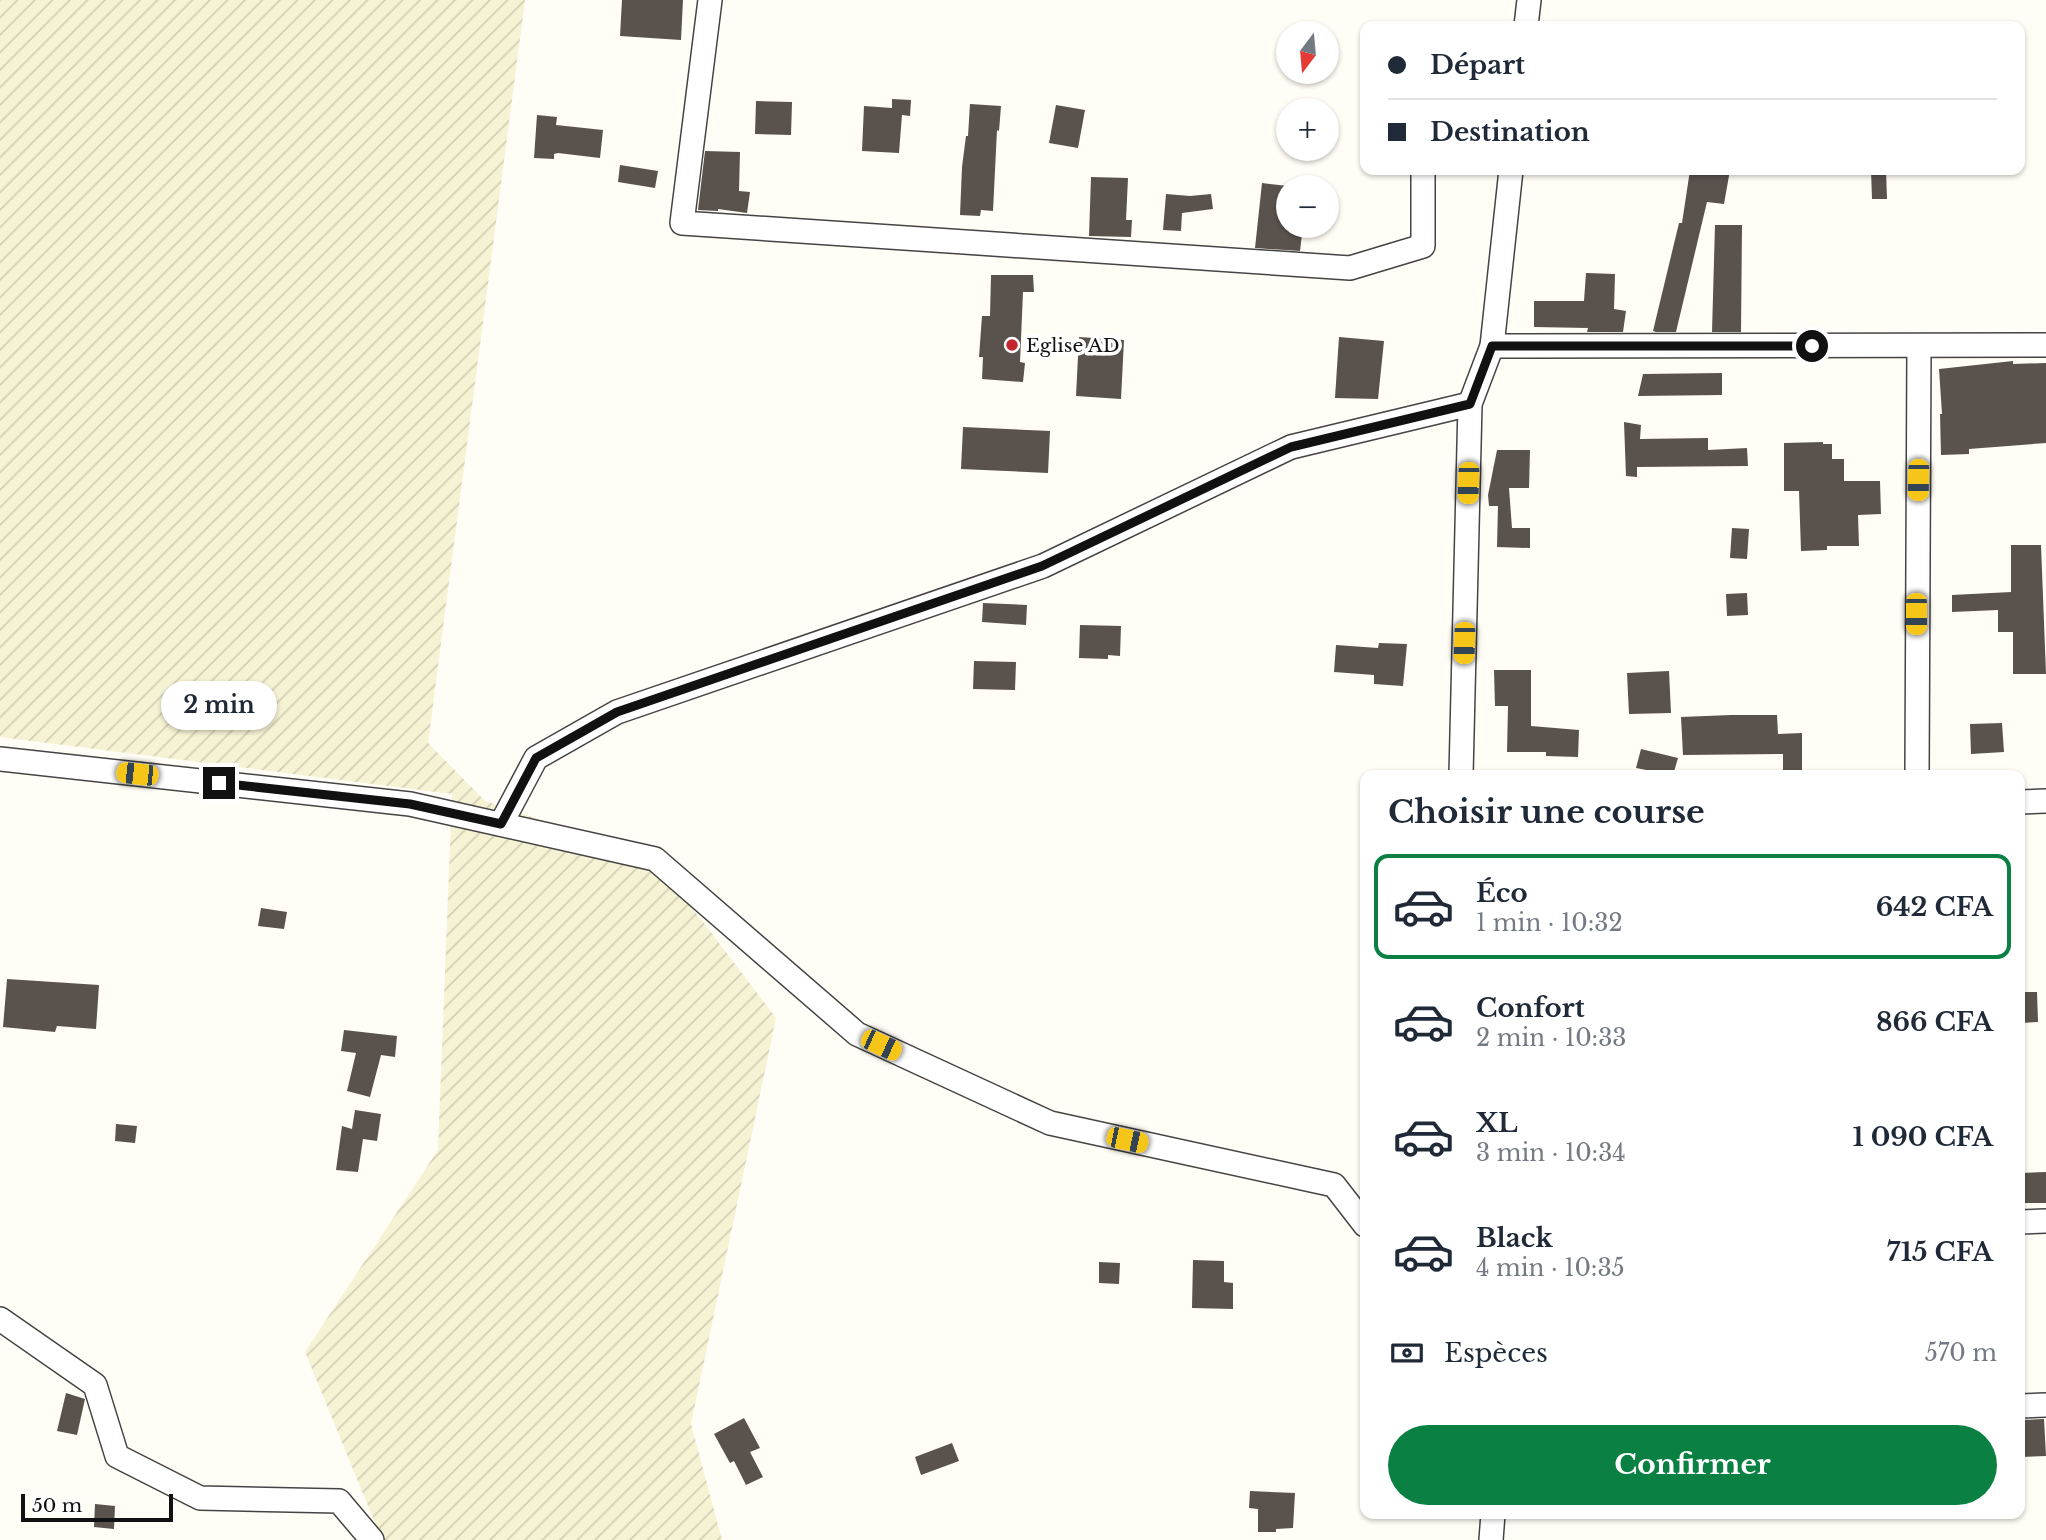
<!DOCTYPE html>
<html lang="fr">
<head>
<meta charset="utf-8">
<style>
  :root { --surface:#fff; --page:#f2f2f3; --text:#1f2937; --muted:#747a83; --line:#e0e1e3; --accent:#0b8043 }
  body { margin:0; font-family:"Libre Baskerville",serif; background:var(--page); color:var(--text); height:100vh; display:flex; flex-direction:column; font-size:26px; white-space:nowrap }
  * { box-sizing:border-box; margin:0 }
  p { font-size:23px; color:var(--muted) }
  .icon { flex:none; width:38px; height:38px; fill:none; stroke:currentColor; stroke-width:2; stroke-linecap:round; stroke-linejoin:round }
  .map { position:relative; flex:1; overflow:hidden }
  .side { position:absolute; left:1360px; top:770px; width:665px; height:749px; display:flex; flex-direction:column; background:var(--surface); border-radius:14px; box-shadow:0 2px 5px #0004 }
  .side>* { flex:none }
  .guide { position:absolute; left:1360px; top:21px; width:665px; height:154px; border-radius:14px; box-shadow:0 2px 5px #0004; display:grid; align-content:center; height:154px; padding:0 28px; background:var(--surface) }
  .needle { width:46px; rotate:196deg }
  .buttons { position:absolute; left:1276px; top:21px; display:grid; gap:14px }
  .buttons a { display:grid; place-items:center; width:63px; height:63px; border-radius:50%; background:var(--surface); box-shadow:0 2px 5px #0004; font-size:35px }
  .scale { position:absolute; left:21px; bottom:18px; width:152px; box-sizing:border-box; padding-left:7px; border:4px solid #111; border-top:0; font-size:19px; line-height:24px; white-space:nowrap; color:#111; -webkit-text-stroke:5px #fff; paint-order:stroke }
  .end { position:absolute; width:32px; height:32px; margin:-16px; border:9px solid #111; background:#fff; box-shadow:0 0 0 4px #fff }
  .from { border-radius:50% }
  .bubble { position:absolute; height:49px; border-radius:24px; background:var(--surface); box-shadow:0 2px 5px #0004; font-size:23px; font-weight:700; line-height:49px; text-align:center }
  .car { position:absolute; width:21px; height:42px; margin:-21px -10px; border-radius:9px; box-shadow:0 0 5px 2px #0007; background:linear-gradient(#f5c518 24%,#345 0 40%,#f5c518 0 76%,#345 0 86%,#f5c518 0) }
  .guide b { display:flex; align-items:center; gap:24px; height:66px; font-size:26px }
  .guide b+b { border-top:2px solid var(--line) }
  .guide i { width:18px; height:18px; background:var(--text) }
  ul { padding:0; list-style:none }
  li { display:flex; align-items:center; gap:21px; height:105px; margin:0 14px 10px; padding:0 14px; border:4px solid transparent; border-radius:14px }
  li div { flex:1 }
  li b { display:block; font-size:26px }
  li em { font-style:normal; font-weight:700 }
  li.active { border-color:var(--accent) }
  li>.icon { width:63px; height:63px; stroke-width:1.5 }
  h2 { padding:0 28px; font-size:32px; line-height:84px }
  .pay { display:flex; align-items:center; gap:18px; height:77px; padding:0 28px; font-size:26px }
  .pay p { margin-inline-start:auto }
  .action { display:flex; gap:14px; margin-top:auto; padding:14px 28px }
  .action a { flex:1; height:80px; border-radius:42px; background:var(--accent); color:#fff; font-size:28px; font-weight:700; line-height:80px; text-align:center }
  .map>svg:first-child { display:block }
</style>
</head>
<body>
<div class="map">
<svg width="2046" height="1540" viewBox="0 0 2046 1540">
  <defs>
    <pattern id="farmland-furrows" width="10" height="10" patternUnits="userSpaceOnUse" patternTransform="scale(1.75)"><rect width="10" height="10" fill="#f6f3d4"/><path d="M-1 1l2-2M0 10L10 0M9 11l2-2" fill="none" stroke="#d2cfb5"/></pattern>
  </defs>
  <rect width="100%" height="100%" fill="#fffdf5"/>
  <!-- farmland -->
  <path fill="url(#farmland-furrows)" d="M 0,0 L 525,0 L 428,743 L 485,801 L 655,859 L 776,1018 L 691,1424 L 722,1540 L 382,1540 L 305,1352 L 438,1150 L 452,794 L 0,737 Z"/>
  <!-- building -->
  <g fill="#5a524d">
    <path d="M 622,0 L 683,0 L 681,40 L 620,36 Z"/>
    <path d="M 892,99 L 911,100 L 910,116 L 902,115 L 899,153 L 862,151 L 864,106 L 892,108 Z"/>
    <path d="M 756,101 L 792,102 L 791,135 L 755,134 Z"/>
    <path d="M 970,104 L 1001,106 L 999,131 L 997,130 L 993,211 L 981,210 L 980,216 L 960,215 L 962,167 L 966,136 L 968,136 Z"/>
    <path d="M 1056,105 L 1085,110 L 1078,148 L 1049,143 Z"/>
    <path d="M 537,115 L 557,117 L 556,125 L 603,130 L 600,158 L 558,153 L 554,154 L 554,159 L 534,158 Z"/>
    <path d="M 705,151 L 740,152 L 739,191 L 750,192 L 747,213 L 718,209 L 718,211 L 698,210 Z"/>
    <path d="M 620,165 L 658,171 L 655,188 L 618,182 Z"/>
    <path d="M 1690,170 L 1730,170 L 1724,204 L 1707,202 L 1676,332 L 1656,332 L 1653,331 L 1679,223 L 1682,223 Z"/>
    <path d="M 1871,170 L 1886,170 L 1887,199 L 1872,199 Z"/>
    <path d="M 1091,177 L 1128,178 L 1126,220 L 1132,220 L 1131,237 L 1089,236 Z"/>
    <path d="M 1262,183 L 1288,186 L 1288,226 L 1303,226 L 1300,251 L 1255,248 Z"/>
    <path d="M 1166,194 L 1190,196 L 1211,194 L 1213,209 L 1182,213 L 1181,231 L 1163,230 Z"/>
    <path d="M 1715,225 L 1742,225 L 1741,332 L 1712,332 Z"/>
    <path d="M 1586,273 L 1615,274 L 1614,309 L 1626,311 L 1623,332 L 1587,332 L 1588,328 L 1534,327 L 1534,301 L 1584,301 Z"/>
    <path d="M 991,275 L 1033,275 L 1034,292 L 1023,292 L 1020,362 L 1025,363 L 1023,382 L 982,379 L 983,357 L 979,357 L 982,316 L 990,316 Z"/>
    <path d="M 1079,337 L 1124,340 L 1121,399 L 1076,396 Z"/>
    <path d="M 1339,337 L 1384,341 L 1378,399 L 1335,398 Z"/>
    <path d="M 2013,361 L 2013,364 L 2046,363 L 2046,443 L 1969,449 L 1969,454 L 1941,455 L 1940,414 L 1942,414 L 1939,369 Z"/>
    <path d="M 1722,373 L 1722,395 L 1638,396 L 1643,374 Z"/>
    <path d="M 1624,422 L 1641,425 L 1640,439 L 1708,438 L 1708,450 L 1747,448 L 1748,466 L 1637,467 L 1637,477 L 1626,476 Z"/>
    <path d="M 963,427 L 1050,431 L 1048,473 L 961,469 Z"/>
    <path d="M 1823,442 L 1823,444 L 1832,444 L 1832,459 L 1844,459 L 1844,481 L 1880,481 L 1881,514 L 1858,515 L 1859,546 L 1827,546 L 1827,550 L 1801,551 L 1799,491 L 1784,491 L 1784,443 Z"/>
    <path d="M 1497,450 L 1530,450 L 1529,488 L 1509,488 L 1512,528 L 1530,528 L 1530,548 L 1497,547 L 1498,506 L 1489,506 L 1488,495 Z"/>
    <path d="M 1732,528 L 1749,529 L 1747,559 L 1730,558 Z"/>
    <path d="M 2011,545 L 2041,545 L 2046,674 L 2013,674 L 2013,632 L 1998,632 L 1998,610 L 1952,612 L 1952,595 L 2011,592 Z"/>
    <path d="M 1747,593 L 1748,615 L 1727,616 L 1726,594 Z"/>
    <path d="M 983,603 L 1027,605 L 1026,625 L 982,622 Z"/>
    <path d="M 1080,625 L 1121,626 L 1120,656 L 1108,655 L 1108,659 L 1079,658 Z"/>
    <path d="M 1379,643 L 1407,644 L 1403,686 L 1374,684 L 1374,675 L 1334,672 L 1336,645 L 1378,648 Z"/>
    <path d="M 974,661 L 1016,662 L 1015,690 L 973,689 Z"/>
    <path d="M 1494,670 L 1531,670 L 1531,726 L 1579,730 L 1578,757 L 1546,756 L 1546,752 L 1507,752 L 1508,706 L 1495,706 Z"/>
    <path d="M 1669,671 L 1671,713 L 1629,714 L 1627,673 Z"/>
    <path d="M 1731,715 L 1777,715 L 1778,734 L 1802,733 L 1802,771 L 1783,771 L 1783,754 L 1683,755 L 1681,717 Z"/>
    <path d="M 2002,723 L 2004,752 L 1971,754 L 1970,724 Z"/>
    <path d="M 1641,749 L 1678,758 L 1673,775 L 1636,768 Z"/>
    <path d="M 261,908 L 287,912 L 284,929 L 258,926 Z"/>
    <path d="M 7,979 L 99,985 L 96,1029 L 57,1026 L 55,1032 L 3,1027 Z"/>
    <path d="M 2020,992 L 2037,992 L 2038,1022 L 2020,1023 Z"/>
    <path d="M 344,1030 L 397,1036 L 395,1057 L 381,1055 L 370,1097 L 347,1091 L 356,1053 L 341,1051 Z"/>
    <path d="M 355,1110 L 381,1114 L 377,1141 L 363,1139 L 358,1172 L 336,1170 L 342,1126 L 352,1129 Z"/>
    <path d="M 116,1124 L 137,1126 L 135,1143 L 115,1141 Z"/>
    <path d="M 2046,1172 L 2046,1203 L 2020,1203 L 2020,1173 Z"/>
    <path d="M 1193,1260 L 1224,1261 L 1224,1282 L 1233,1283 L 1233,1309 L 1192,1308 Z"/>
    <path d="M 1099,1262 L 1120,1263 L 1119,1284 L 1099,1283 Z"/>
    <path d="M 66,1393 L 85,1399 L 77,1435 L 57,1431 Z"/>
    <path d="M 744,1418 L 760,1448 L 750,1452 L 763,1477 L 746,1485 L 734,1461 L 730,1463 L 714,1434 Z"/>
    <path d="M 2044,1419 L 2046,1456 L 2020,1457 L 2020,1420 Z"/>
    <path d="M 952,1443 L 959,1461 L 921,1475 L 915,1457 Z"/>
    <path d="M 1250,1491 L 1295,1493 L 1293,1528 L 1276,1529 L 1276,1532 L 1258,1532 L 1258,1509 L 1249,1508 Z"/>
    <path d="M 95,1504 L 115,1506 L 114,1529 L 94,1527 Z"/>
  </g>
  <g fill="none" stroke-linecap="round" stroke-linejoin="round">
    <!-- minor casing -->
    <g stroke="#444" stroke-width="26">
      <g id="minor">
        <path d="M 710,0 L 682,223 L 1350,268 L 1423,246 L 1423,170"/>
        <path d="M 1526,26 L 1529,0"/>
        <path d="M 1511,170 L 1492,346 L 2046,345"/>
        <path d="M 0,759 L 410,804 L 655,859 L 857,1034 L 1050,1123 L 1334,1185 L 1365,1225"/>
        <path d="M 1461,775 L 1470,404 L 1492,346"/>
        <path d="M 1917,775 L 1919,346"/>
        <path d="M 2020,802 L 2046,801"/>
        <path d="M 501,824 L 536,758 L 617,712 L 1043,566 L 1291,447 L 1470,404"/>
        <path d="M 2020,1222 L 2046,1221"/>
        <path d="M 0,1319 L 95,1385 L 117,1456 L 200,1498 L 339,1501 L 372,1540"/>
        <path d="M 2020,1406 L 2046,1405"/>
        <path d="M 1491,1540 L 1493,1514"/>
      </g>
    </g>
    <!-- minor -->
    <use href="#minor" stroke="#fff" stroke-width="23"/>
  </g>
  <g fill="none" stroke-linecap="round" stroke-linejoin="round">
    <!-- route -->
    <path stroke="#111" stroke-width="9" d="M 219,783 L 410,804 L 501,824 L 536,758 L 617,712 L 1042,566 L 1291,447 L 1470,404 L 1492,346 L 1812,346"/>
  </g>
  <!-- markers -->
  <circle fill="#c4262e" stroke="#fff" stroke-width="2.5" cx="1012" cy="345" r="7"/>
  <g text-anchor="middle" stroke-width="7" stroke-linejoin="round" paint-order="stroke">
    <!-- poi labels -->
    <g font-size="19" fill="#111" stroke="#fff" text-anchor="start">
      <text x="1026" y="352">Eglise AD</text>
    </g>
  </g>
</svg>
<div class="buttons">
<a><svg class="needle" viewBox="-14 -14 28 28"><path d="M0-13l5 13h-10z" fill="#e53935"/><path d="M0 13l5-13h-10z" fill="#747a83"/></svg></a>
<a>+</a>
<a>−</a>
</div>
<div class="scale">50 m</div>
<i class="end from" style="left:1812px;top:346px"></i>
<i class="end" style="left:219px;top:783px"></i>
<div class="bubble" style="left:161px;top:681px;width:116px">2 min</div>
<i class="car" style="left:1918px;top:480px;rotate:181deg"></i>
<i class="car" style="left:1468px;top:483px;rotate:182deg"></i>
<i class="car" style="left:1916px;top:614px;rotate:180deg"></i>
<i class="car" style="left:1464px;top:643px;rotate:182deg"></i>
<i class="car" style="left:137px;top:774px;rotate:276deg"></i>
<i class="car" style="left:881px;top:1045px;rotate:115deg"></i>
<i class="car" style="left:1127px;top:1140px;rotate:102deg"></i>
<div class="guide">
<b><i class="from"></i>Départ</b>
<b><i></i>Destination</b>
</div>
<section class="side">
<h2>Choisir une course</h2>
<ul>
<li class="active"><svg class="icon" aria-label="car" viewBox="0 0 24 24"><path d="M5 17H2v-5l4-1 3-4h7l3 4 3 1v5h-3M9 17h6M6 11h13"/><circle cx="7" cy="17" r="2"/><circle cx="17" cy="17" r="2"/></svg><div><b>Éco</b><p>1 min · 10:32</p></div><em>642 CFA</em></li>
<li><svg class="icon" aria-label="car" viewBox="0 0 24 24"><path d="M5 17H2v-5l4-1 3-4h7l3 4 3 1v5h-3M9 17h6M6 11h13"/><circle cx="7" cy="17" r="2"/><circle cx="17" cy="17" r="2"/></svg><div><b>Confort</b><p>2 min · 10:33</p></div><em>866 CFA</em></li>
<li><svg class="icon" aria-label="car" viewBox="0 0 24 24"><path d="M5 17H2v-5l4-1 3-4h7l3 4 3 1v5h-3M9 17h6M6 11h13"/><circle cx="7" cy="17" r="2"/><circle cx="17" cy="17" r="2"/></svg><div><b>XL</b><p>3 min · 10:34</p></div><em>1 090 CFA</em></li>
<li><svg class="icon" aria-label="car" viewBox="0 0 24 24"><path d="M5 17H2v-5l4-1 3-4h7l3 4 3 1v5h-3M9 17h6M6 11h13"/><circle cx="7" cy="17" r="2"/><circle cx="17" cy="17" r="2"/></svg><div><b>Black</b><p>4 min · 10:35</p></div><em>715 CFA</em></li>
</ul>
<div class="pay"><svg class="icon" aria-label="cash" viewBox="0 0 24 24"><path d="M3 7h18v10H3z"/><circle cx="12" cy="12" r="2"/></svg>Espèces<p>570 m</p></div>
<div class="action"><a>Confirmer</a></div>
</section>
</div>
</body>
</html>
